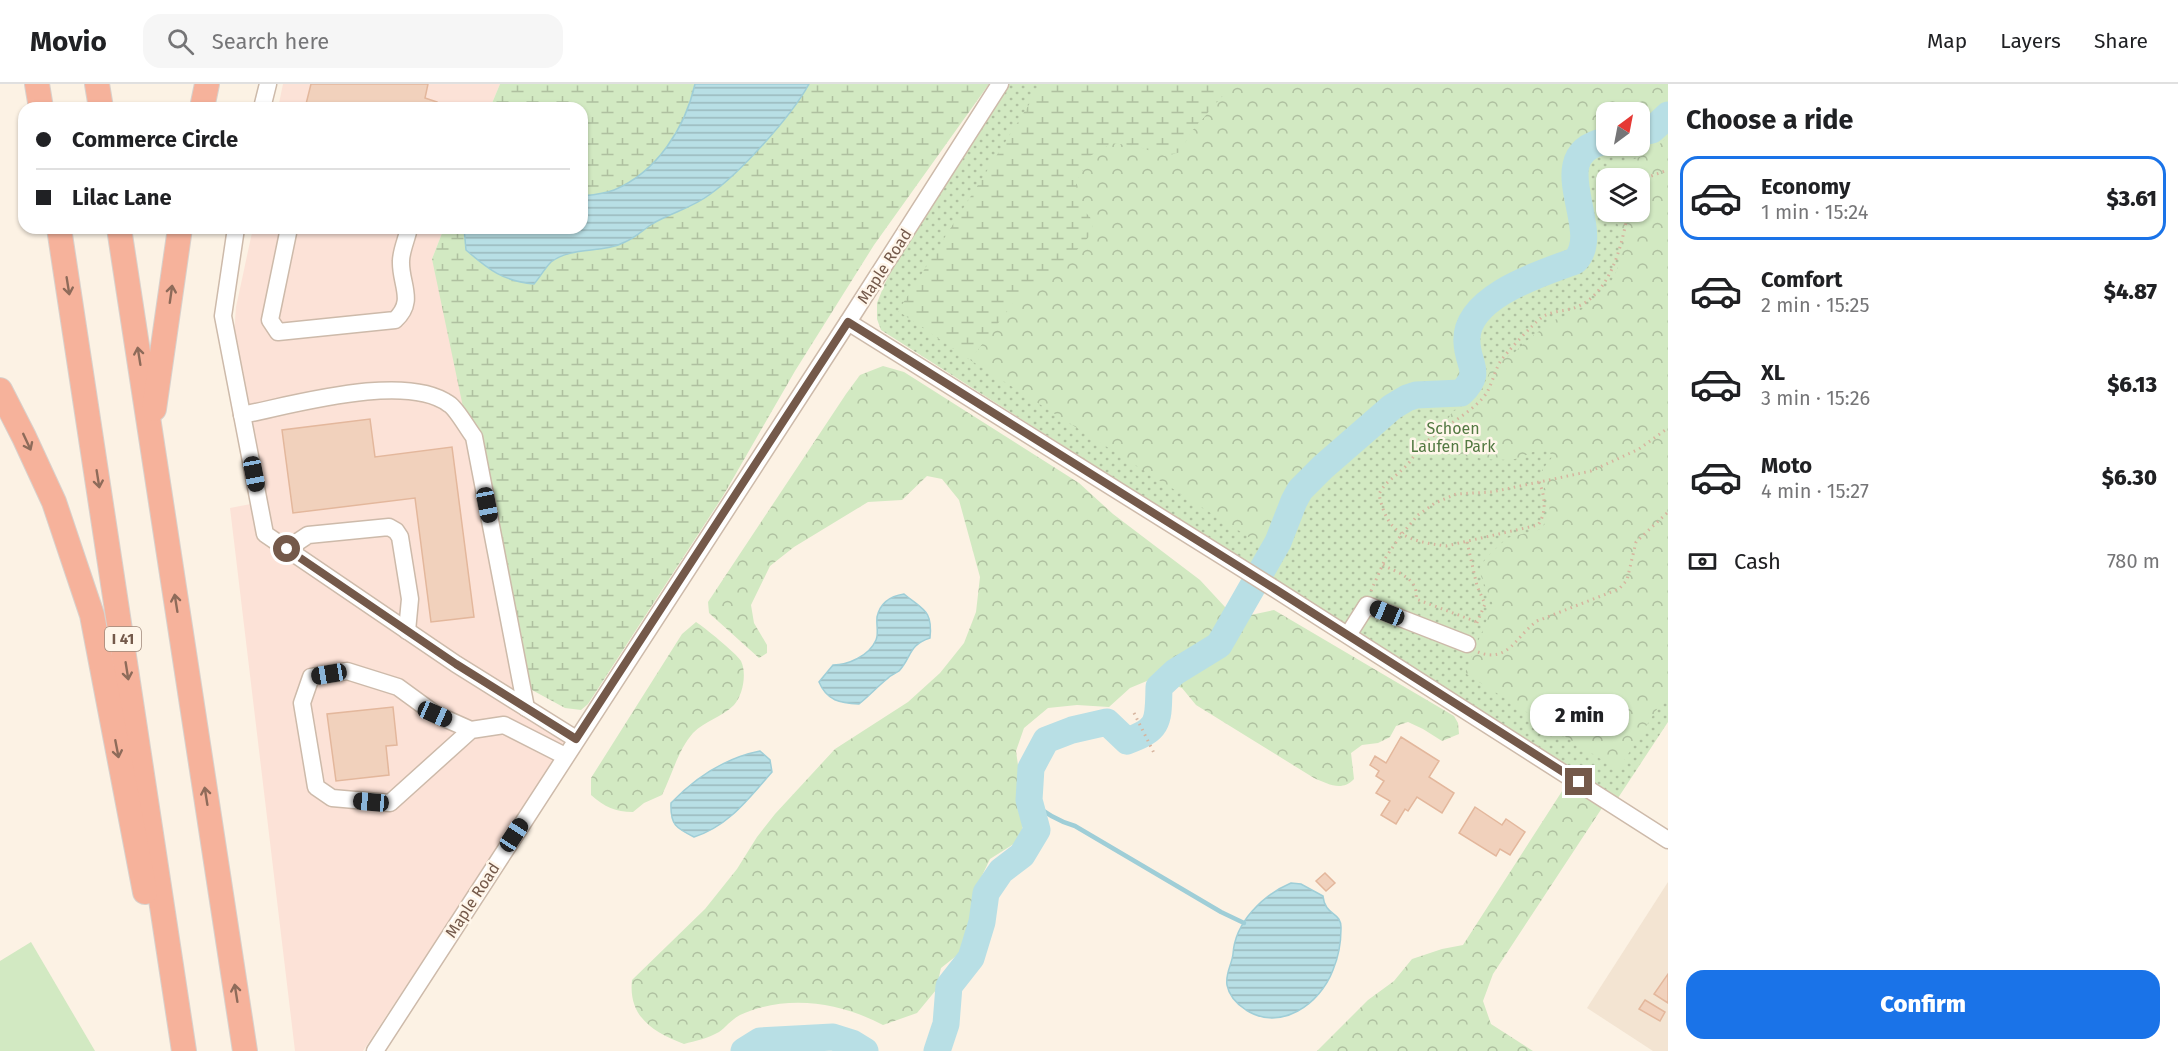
<!DOCTYPE html>
<html lang="en">
<head>
<meta charset="utf-8">
<style>
  :root { --surface:#fff; --page:#f6f6f6; --text:#202124; --muted:#757577; --line:#e0e0e0; --accent:#1a73e8 }
  body { margin:0; font-family:"Fira Sans",sans-serif; background:var(--page); color:var(--text); height:100vh; display:flex; flex-direction:column; font-size:22px; white-space:nowrap }
  * { box-sizing:border-box; margin:0 }
  p { font-size:20px; color:var(--muted) }
  .icon { flex:none; width:33px; height:33px; fill:none; stroke:currentColor; stroke-width:2; stroke-linecap:round; stroke-linejoin:round }
  .map { position:relative; flex:1; overflow:hidden }
  .panel { display:flex; flex-direction:column; background:var(--surface); width:510px }
  .panel>* { flex:none }
  .hud { position:absolute; left:18px; top:18px; width:570px; height:132px; border-radius:18px; box-shadow:0 2px 4px #0004; display:grid; align-content:center; height:132px; padding:0 18px; background:var(--surface) }
  .needle { width:39px; rotate:32deg }
  .fabs { position:absolute; left:1596px; top:18px; display:grid; gap:12px }
  .fabs a { display:grid; place-items:center; width:54px; height:54px; border-radius:12px; background:var(--surface); box-shadow:0 2px 4px #0004; font-size:30px }
  .end { position:absolute; width:27px; height:27px; margin:-14px; border:8px solid #74594a; background:#fff; box-shadow:0 0 0 3px #fff }
  .from { border-radius:50% }
  .bubble { position:absolute; height:42px; border-radius:18px; background:var(--surface); box-shadow:0 2px 4px #0004; font-size:20px; font-weight:800; line-height:42px; text-align:center }
  .car { position:absolute; width:18px; height:36px; margin:-18px -9px; border-radius:8px; box-shadow:0 0 4px 2px #0007; background:linear-gradient(#222 24%,#8ab4d8 0 40%,#222 0 76%,#8ab4d8 0 86%,#222 0) }
  .hud b { display:flex; align-items:center; gap:21px; height:57px; font-size:22px }
  .hud b+b { border-top:2px solid var(--line) }
  .hud i { width:15px; height:15px; background:var(--text) }
  ul { padding:0; list-style:none }
  li { display:flex; align-items:center; gap:18px; height:84px; margin:0 12px 9px; padding:0 6px; border:3px solid transparent; border-radius:18px }
  li div { flex:1 }
  li b { display:block; font-size:22px }
  li em { font-style:normal; font-weight:800 }
  li.active { border-color:var(--accent) }
  li>.icon { width:54px; height:54px; stroke-width:1.5 }
  h2 { padding:0 18px; font-size:27px; line-height:72px }
  .pay { display:flex; align-items:center; gap:15px; height:66px; padding:0 18px; font-size:22px }
  .pay p { margin-inline-start:auto }
  .cta { display:flex; gap:12px; margin-top:auto; padding:12px 18px }
  .cta a { flex:1; height:69px; border-radius:18px; background:var(--accent); color:#fff; font-size:24px; font-weight:800; line-height:69px; text-align:center }
  header { display:flex; align-items:center; gap:36px; box-sizing:border-box; height:84px; padding:0 30px; background:var(--surface); border-bottom:2px solid var(--line) }
  header strong { font-size:28px }
  nav { display:flex; gap:33px; margin-inline-start:auto; font-size:21px }
  .search { width:420px; height:54px; background:var(--page); display:flex; align-items:center; gap:15px; box-sizing:border-box; padding:0 21px; border-radius:18px; color:var(--muted); font-size:22px }
  main { display:flex; flex:1; min-height:0 }
  .map>svg:first-child { display:block }
</style>
</head>
<body>
<header>
<strong>Movio</strong>
<div class="search"><svg class="icon" aria-label="search" viewBox="0 0 24 24"><circle cx="10" cy="10" r="6"/><path d="M15 15l6 6"/></svg>Search here</div>
<nav><a>Map</a><a>Layers</a><a>Share</a></nav>
</header>
<main>
<div class="map">
<svg width="1668" height="967" viewBox="0 0 1668 967">
  <defs>
    <pattern id="grass-dots" width="8" height="8" patternUnits="userSpaceOnUse" patternTransform="scale(1.5)"><rect width="8" height="8" fill="#d2e9c2"/><path d="M2 2h.1M6 6h.1" fill="none" stroke="#afc0a0" stroke-width="1.8" stroke-linecap="round"/></pattern>
    <pattern id="forest-crowns" width="20" height="18" patternUnits="userSpaceOnUse" patternTransform="scale(1.5)"><rect width="20" height="18" fill="#d2e9c2"/><path d="M2 6a3 3 0 1 1 6 0M12 15a3 3 0 1 1 6 0" fill="none" stroke="#afc0a0"/></pattern>
    <pattern id="wetland-marsh" width="20" height="14" patternUnits="userSpaceOnUse" patternTransform="scale(1.5)"><rect width="20" height="14" fill="#d2e9c2"/><path d="M1 5h8M5 5V1M11 12h8M15 12V8" fill="none" stroke="#afc0a0"/></pattern>
    <pattern id="water-rules" width="6" height="5" patternUnits="userSpaceOnUse" patternTransform="scale(1.5)"><rect width="6" height="5" fill="#b8dfe5"/><path d="M0 2.5h6" fill="none" stroke="#9ab8bc"/></pattern>
  </defs>
  <rect width="100%" height="100%" fill="#fcf2e4"/>
  <!-- residential -->
  <path fill="#f3e4d2" d="M 1668,798 L 1668,967 L 1653,967 L 1587,924 Z"/>
  <!-- commercial -->
  <g fill="#fce2d7">
    <path d="M 283,0 L 500,0 L 490,24 L 278,24 Z"/>
    <path d="M 253,144 L 444,144 L 432,175 L 492,359 L 523,617 L 573,649 L 363,967 L 295,967 L 230,424 L 256,419 L 234,251 L 236,223 Z"/>
  </g>
  <!-- grass -->
  <path fill="url(#grass-dots)" fill-rule="evenodd" d="M 1008,0 L 1668,0 L 1668,638 L 1618,714 L 881,246 L 877,235 L 877,219 L 885,199 L 913,146 ZM 1606,28 L 1640,28 L 1640,62 L 1606,62 ZM 1606,94 L 1640,94 L 1640,128 L 1606,128 Z"/>
  <!-- forest -->
  <g fill="url(#forest-crowns)">
    <path d="M 1233,0 L 1668,0 C 1668,21 1659,31 1640,40 L 1640,28 L 1606,28 L 1606,48 C 1562,58 1561,83 1569,124 C 1573,142 1580,156 1569,173 L 1550,178 L 1540,177 L 1521,184 L 1470,223 L 1462,233 L 1455,258 L 1464,282 L 1465,294 L 1462,299 L 1457,303 L 1451,303 L 1425,297 L 1408,299 L 1359,340 L 1327,361 L 1289,407 L 1279,425 L 1266,464 L 970,276 L 1004,230 L 1090,133 L 1076,119 L 1076,99 L 1090,72 L 1112,59 L 1136,62 L 1166,72 L 1181,68 L 1190,49 Z"/>
    <path d="M 1668,51 L 1668,608 L 1618,686 L 1465,589 L 1493,521 L 1481,492 L 1480,483 L 1487,473 L 1507,454 L 1542,445 C 1559,417 1542,412 1542,386 L 1553,372 C 1541,358 1529,372 1515,375 C 1492,378 1471,372 1448,370 L 1444,362 L 1448,335 L 1452,328 L 1477,315 L 1493,281 L 1514,269 L 1524,259 L 1552,237 L 1588,223 L 1599,214 L 1610,200 L 1617,186 L 1624,162 L 1622,150 L 1612,128 L 1640,128 L 1640,94 L 1606,94 L 1606,118 C 1588,78 1607,83 1637,74 C 1648,70 1661,61 1668,51 Z"/>
    <path d="M 883,282 L 904,288 L 1079,399 L 1113,430 L 1200,496 L 1225,523 L 1246,532 L 1274,526 L 1454,632 L 1458,639 L 1459,650 L 1442,657 L 1423,645 L 1408,638 L 1396,642 L 1390,653 L 1378,659 L 1362,661 L 1351,669 L 1354,695 C 1342,708 1328,700 1314,694 L 1196,621 L 1182,604 L 1154,594 L 1130,604 L 1109,623 L 1077,621 L 1048,624 L 1024,644 L 1016,667 L 1025,730 L 1020,756 L 990,775 L 978,800 L 978,819 L 965,865 L 941,884 L 936,906 L 917,929 L 883,941 C 839,918 787,910 740,931 C 732,935 726,943 719,948 C 709,954 695,957 684,960 C 653,948 628,933 632,896 L 705,825 L 737,785 L 757,753 L 775,730 L 835,665 L 908,618 L 940,589 L 964,559 L 976,528 L 980,493 L 959,416 L 942,395 L 927,392 L 902,416 L 868,418 L 794,463 L 770,482 L 751,521 L 754,539 L 767,561 L 767,569 L 759,574 L 709,529 L 708,518 L 846,310 L 860,291 Z"/>
    <path d="M 696,538 C 704,543 736,569 741,577 C 747,589 743,611 734,621 C 722,633 705,637 693,649 C 678,666 672,691 662,711 L 644,719 L 633,728 C 615,728 605,723 591,711 L 591,694 L 682,550 Z"/>
    <path d="M 1566,701 L 1602,724 L 1493,890 L 1483,917 L 1491,940 L 1533,967 L 1317,967 L 1368,916 L 1394,897 L 1412,875 L 1442,865 L 1463,861 Z"/>
  </g>
  <!-- wetland -->
  <g fill="url(#wetland-marsh)">
    <path d="M 500,0 L 989,0 L 874,161 L 795,287 L 723,412 L 588,620 L 581,626 L 565,624 L 521,600 L 432,175 L 444,144 L 582,144 L 582,24 L 490,24 Z"/>
    <path d="M 1042,0 L 1233,0 L 1190,49 L 1181,68 L 1166,72 L 1136,62 L 1112,59 L 1090,72 L 1076,99 L 1076,119 L 1090,133 L 1094,147 L 1068,176 L 1015,217 L 970,276 L 898,227 Z"/>
  </g>
  <!-- garden -->
  <path fill="#d2e9c2" d="M 31,858 L 95,967 L 0,967 L 0,877 Z"/>
  <!-- water -->
  <g fill="url(#water-rules)" stroke="#9fced7" stroke-width="1.5">
    <path d="M 695,0 L 809,0 C 791,33 739,90 709,111 C 692,124 670,129 652,140 C 643,146 635,154 625,158 C 603,170 572,162 551,178 C 545,184 540,193 534,200 C 503,197 489,186 466,166 L 464,144 L 582,144 L 582,112 C 592,111 604,110 614,106 C 657,88 685,44 695,0 Z"/>
    <path d="M 904,510 C 923,526 933,526 930,554 C 908,561 912,573 899,587 C 895,590 890,591 887,595 C 877,603 869,612 859,620 C 840,619 827,617 819,598 L 833,581 C 848,581 869,572 876,556 C 879,549 876,541 877,533 C 880,519 891,512 904,510 Z"/>
    <path d="M 760,667 L 770,676 L 772,688 C 749,714 729,742 694,753 C 676,744 670,741 671,719 C 696,693 725,674 760,667 Z"/>
    <path d="M 1291,799 L 1301,800 L 1323,812 C 1325,833 1342,827 1341,845 C 1341,858 1338,874 1333,886 C 1320,920 1281,948 1246,926 C 1237,920 1229,912 1227,901 C 1225,890 1232,880 1233,870 C 1235,838 1263,811 1291,799 Z"/>
  </g>
  <g fill="none" stroke-linecap="round" stroke-linejoin="round">
    <!-- stream -->
    <path stroke="#9fced7" stroke-width="4.5" d="M 1029,716 C 1043,728 1057,737 1075,742 L 1221,828 L 1244,839"/>
    <!-- river -->
    <g stroke="#b8dfe5" stroke-width="27">
      <path d="M 1640,49 L 1652,46 L 1668,31"/>
      <path d="M 744,967 L 760,957 L 833,953 L 852,959 L 865,967"/>
      <path d="M 937,967 L 946,940 L 949,902 L 971,874 L 982,838 L 986,809 L 1001,787 L 1022,771 L 1037,746 L 1029,716 L 1031,684 L 1046,656 L 1072,646 L 1107,638 L 1127,657 C 1161,645 1158,636 1159,603 L 1175,588 L 1219,561 L 1278,458 L 1294,417 L 1300,406 L 1323,383 L 1392,323 L 1407,314 L 1416,311 L 1461,309 C 1483,288 1468,282 1467,259 C 1463,213 1542,189 1575,177 C 1606,146 1539,70 1606,57"/>
    </g>
  </g>
  <!-- building -->
  <g fill="#f1d1bc" stroke="#e3b79c" stroke-width="1.5">
    <path d="M 311,0 L 428,0 L 425,14 L 437,18 L 435,24 L 305,24 Z"/>
    <path d="M 370,335 L 375,373 L 452,363 L 474,533 L 431,538 L 415,414 L 293,429 L 282,346 Z"/>
    <path d="M 393,623 L 397,661 L 386,662 L 389,691 L 336,697 L 327,630 Z"/>
    <path d="M 1401,653 L 1439,677 L 1429,693 L 1454,709 L 1442,729 L 1417,713 L 1408,727 L 1405,725 L 1396,740 L 1381,731 L 1390,717 L 1376,709 L 1384,697 L 1376,692 L 1379,687 L 1370,681 L 1375,672 L 1386,679 Z"/>
    <path d="M 1475,723 L 1502,741 L 1506,735 L 1525,748 L 1510,771 L 1500,765 L 1496,772 L 1459,749 Z"/>
    <path d="M 1325,789 L 1335,799 L 1326,807 L 1316,797 Z"/>
    <path d="M 1668,890 L 1668,919 L 1654,910 Z"/>
    <path d="M 1645,916 L 1665,928 L 1660,937 L 1639,925 Z"/>
  </g>
  <g fill="none" stroke-linecap="round" stroke-linejoin="round">
    <!-- minor casing -->
    <g stroke="#cdbaaa" stroke-width="19">
      <g id="minor">
        <path d="M 262,24 L 268,0"/>
        <path d="M 236,144 L 223,232 L 265,450 L 456,580 L 576,655"/>
        <path d="M 289,144 L 270,236 L 278,248 L 395,236 C 416,217 400,200 401,177 C 401,167 407,154 409,144"/>
        <path d="M 848,238 L 1275,505 L 1668,756"/>
        <path d="M 242,331 C 293,321 405,288 449,320 C 457,325 467,344 474,353 L 526,624"/>
        <path d="M 287,465 L 308,451 L 389,443 L 396,447 L 400,453 L 410,515 L 407,547"/>
        <path d="M 1348,551 L 1367,521 L 1467,560"/>
        <path d="M 471,646 L 435,630 L 398,603 L 347,587 L 311,593 L 302,619 L 316,703 L 332,714 L 390,719 L 471,646 L 504,641 L 565,672"/>
        <path d="M 375,967 L 848,238 L 1000,0"/>
      </g>
    </g>
    <!-- highway casing -->
    <g stroke="#d8d1cc" stroke-width="26">
      <g id="highway">
        <path d="M 37,0 L 41,24"/>
        <path d="M 97,0 L 101,24"/>
        <path d="M 202,24 L 207,0"/>
        <path d="M 59,144 L 184,967"/>
        <path d="M 119,144 L 245,967"/>
        <path d="M 0,306 L 24,353 L 54,418 L 92,531 L 145,808"/>
        <path d="M 154,325 L 180,144"/>
      </g>
    </g>
    <!-- path -->
    <g stroke="#d6b49f" stroke-width="3" stroke-dasharray="1.5 4.5" stroke-linecap="butt">
      <path d="M 1640,96 L 1668,86"/>
      <path d="M 1539,398 C 1545,411 1547,429 1538,441 L 1446,462 C 1408,457 1387,451 1379,410 C 1385,398 1395,393 1404,384 C 1412,377 1416,367 1424,360 C 1442,343 1465,333 1482,315 C 1492,304 1493,290 1500,278 C 1506,269 1532,241 1541,234 C 1551,226 1567,228 1579,222 C 1612,206 1622,160 1628,128"/>
      <path d="M 1467,458 L 1477,502 L 1485,520 L 1476,541"/>
      <path d="M 1383,481 C 1398,489 1419,494 1416,515 L 1477,538"/>
      <path d="M 1371,507 L 1386,473 L 1401,451 L 1418,431 L 1435,419 L 1456,410 L 1492,408 L 1591,387 L 1639,365 L 1668,344"/>
      <path d="M 1478,568 C 1508,580 1516,552 1537,537 L 1619,505 L 1627,496 L 1636,458 L 1668,428"/>
      <path d="M 1134,629 L 1155,671"/>
    </g>
    <!-- minor -->
    <use href="#minor" stroke="#fff" stroke-width="16"/>
    <!-- highway -->
    <use href="#highway" stroke="#f6b29b" stroke-width="24"/>
  </g>
  <!-- one-way arrows -->
  <defs><path id="oneway-shaft" d="M-6 0H5M1.5-3L5.5 0L1.5 3" fill="none" stroke-width="1.6" stroke-linecap="round" stroke-linejoin="round" transform="scale(1.5)"/></defs>
  <g stroke="#8e6b5a">
    <use href="#oneway-shaft" transform="translate(68 202) rotate(81)"/>
    <use href="#oneway-shaft" transform="translate(171 210) rotate(-82)"/>
    <use href="#oneway-shaft" transform="translate(139 272) rotate(-99)"/>
    <use href="#oneway-shaft" transform="translate(27 358) rotate(65)"/>
    <use href="#oneway-shaft" transform="translate(98 395) rotate(81)"/>
    <use href="#oneway-shaft" transform="translate(176 519) rotate(-99)"/>
    <use href="#oneway-shaft" transform="translate(127 587) rotate(81)"/>
    <use href="#oneway-shaft" transform="translate(117 665) rotate(79)"/>
    <use href="#oneway-shaft" transform="translate(206 712) rotate(-99)"/>
    <use href="#oneway-shaft" transform="translate(236 909) rotate(-99)"/>
  </g>
  <g fill="none" stroke-linecap="round" stroke-linejoin="round">
    <!-- route -->
    <path stroke="#74594a" stroke-width="8" d="M 287,465 L 456,580 L 576,655 L 848,238 L 1275,505 L 1579,698"/>
  </g>
  <g text-anchor="middle" stroke-width="5" stroke-linejoin="round" paint-order="stroke">
    <!-- shield labels -->
    <rect fill="#fff6ea" stroke="#9e887a" stroke-width="1.5" x="105" y="543" width="36" height="24" rx="4.5"/>
    <g font-size="15" font-weight="bold" fill="#74594a">
      <text x="123" y="560">I 41</text>
    </g>
    <!-- street labels -->
    <g font-size="16" fill="#74594a" stroke="#fff6ea">
      <text transform="translate(884 182) rotate(-57)" y="6">Maple Road</text>
      <text transform="translate(472 816) rotate(-57)" y="6">Maple Road</text>
    </g>
    <!-- park labels -->
    <g font-size="16" fill="#537942" stroke="#fff6ea">
      <text x="1453" y="350">Schoen<tspan x="1453" dy="18">Laufen Park</tspan></text>
    </g>
  </g>
</svg>
<div class="fabs">
<a><svg class="needle" viewBox="-14 -14 28 28"><path d="M0-13l5 13h-10z" fill="#e53935"/><path d="M0 13l5-13h-10z" fill="#757577"/></svg></a>
<a><svg class="icon" aria-label="layers" viewBox="0 0 24 24"><path d="M12 4l9 5-9 5-9-5zM3 14l9 5 9-5"/></svg></a>
</div>
<i class="end from" style="left:287px;top:465px"></i>
<i class="end" style="left:1579px;top:698px"></i>
<div class="bubble" style="left:1530px;top:610px;width:99px">2 min</div>
<i class="car" style="left:254px;top:390px;rotate:169deg"></i>
<i class="car" style="left:487px;top:421px;rotate:169deg"></i>
<i class="car" style="left:1387px;top:529px;rotate:292deg"></i>
<i class="car" style="left:329px;top:590px;rotate:260deg"></i>
<i class="car" style="left:435px;top:630px;rotate:114deg"></i>
<i class="car" style="left:371px;top:718px;rotate:275deg"></i>
<i class="car" style="left:514px;top:751px;rotate:33deg"></i>
<div class="hud">
<b><i class="from"></i>Commerce Circle</b>
<b><i></i>Lilac Lane</b>
</div>
</div>
<section class="panel">
<h2>Choose a ride</h2>
<ul>
<li class="active"><svg class="icon" aria-label="car" viewBox="0 0 24 24"><path d="M5 17H2v-5l4-1 3-4h7l3 4 3 1v5h-3M9 17h6M6 11h13"/><circle cx="7" cy="17" r="2"/><circle cx="17" cy="17" r="2"/></svg><div><b>Economy</b><p>1 min · 15:24</p></div><em>$3.61</em></li>
<li><svg class="icon" aria-label="car" viewBox="0 0 24 24"><path d="M5 17H2v-5l4-1 3-4h7l3 4 3 1v5h-3M9 17h6M6 11h13"/><circle cx="7" cy="17" r="2"/><circle cx="17" cy="17" r="2"/></svg><div><b>Comfort</b><p>2 min · 15:25</p></div><em>$4.87</em></li>
<li><svg class="icon" aria-label="car" viewBox="0 0 24 24"><path d="M5 17H2v-5l4-1 3-4h7l3 4 3 1v5h-3M9 17h6M6 11h13"/><circle cx="7" cy="17" r="2"/><circle cx="17" cy="17" r="2"/></svg><div><b>XL</b><p>3 min · 15:26</p></div><em>$6.13</em></li>
<li><svg class="icon" aria-label="car" viewBox="0 0 24 24"><path d="M5 17H2v-5l4-1 3-4h7l3 4 3 1v5h-3M9 17h6M6 11h13"/><circle cx="7" cy="17" r="2"/><circle cx="17" cy="17" r="2"/></svg><div><b>Moto</b><p>4 min · 15:27</p></div><em>$6.30</em></li>
</ul>
<div class="pay"><svg class="icon" aria-label="cash" viewBox="0 0 24 24"><path d="M3 7h18v10H3z"/><circle cx="12" cy="12" r="2"/></svg>Cash<p>780 m</p></div>
<div class="cta"><a>Confirm</a></div>
</section>
</main>
</body>
</html>
